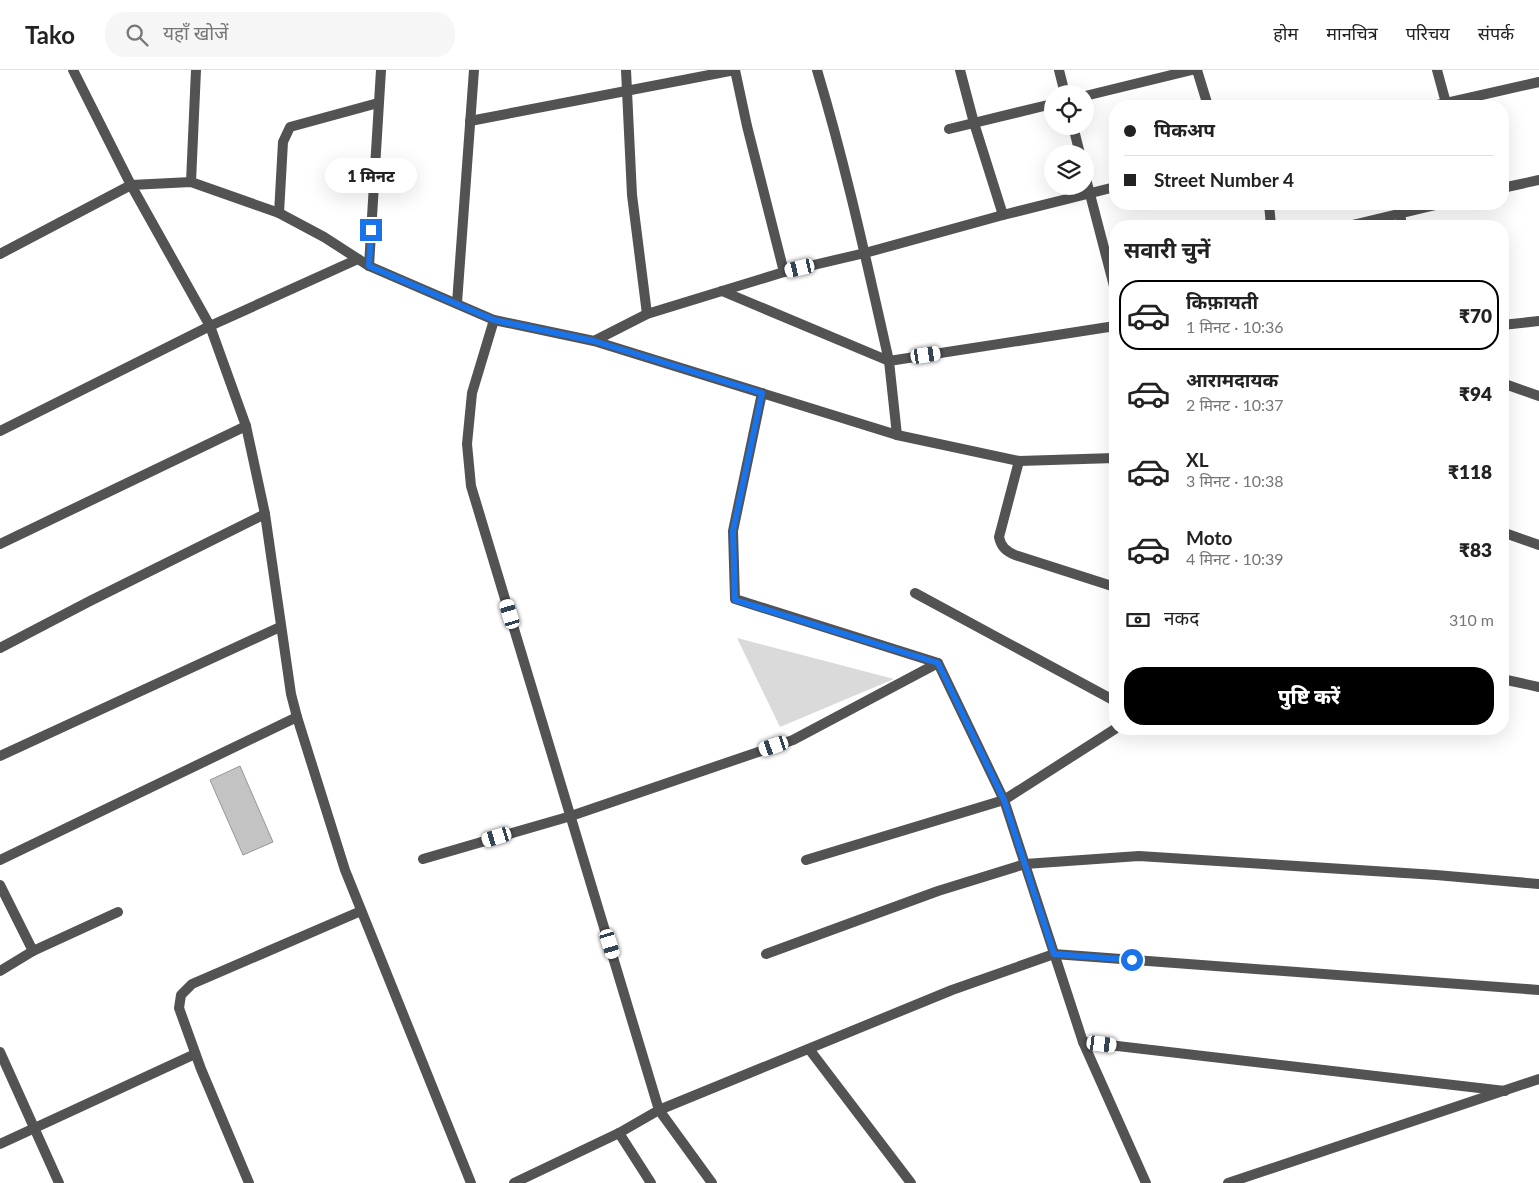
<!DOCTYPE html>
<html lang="hi">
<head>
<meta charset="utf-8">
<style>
  :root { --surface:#fff; --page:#f6f6f6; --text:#222; --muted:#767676; --line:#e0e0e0; --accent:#000 }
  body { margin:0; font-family:Lato,"Noto Sans Devanagari",sans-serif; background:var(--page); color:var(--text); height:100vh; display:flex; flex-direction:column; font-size:19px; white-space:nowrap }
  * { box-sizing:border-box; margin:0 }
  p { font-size:16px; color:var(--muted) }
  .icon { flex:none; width:28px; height:28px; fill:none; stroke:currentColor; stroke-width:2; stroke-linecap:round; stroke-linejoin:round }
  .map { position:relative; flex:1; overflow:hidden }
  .drawer { position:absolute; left:1109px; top:150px; width:400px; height:515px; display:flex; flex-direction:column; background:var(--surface); border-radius:20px; box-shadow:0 5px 20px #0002 }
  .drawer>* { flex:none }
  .top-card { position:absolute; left:1109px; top:30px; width:400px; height:110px; border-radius:20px; box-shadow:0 5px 20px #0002; display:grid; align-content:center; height:110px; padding:0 15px; background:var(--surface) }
  .fabs { position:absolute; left:1044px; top:15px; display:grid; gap:10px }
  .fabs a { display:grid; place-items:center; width:50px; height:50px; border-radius:50%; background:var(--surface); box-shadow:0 5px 20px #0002; font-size:25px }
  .end { position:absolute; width:22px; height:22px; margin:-11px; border:6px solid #1a73e8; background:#fff; box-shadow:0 0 0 2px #fff }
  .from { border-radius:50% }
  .bubble { position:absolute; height:35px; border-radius:18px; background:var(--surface); box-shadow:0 5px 20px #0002; font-size:16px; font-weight:800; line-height:35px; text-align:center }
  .car { position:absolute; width:15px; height:30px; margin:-15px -8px; border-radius:6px; box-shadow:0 0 4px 1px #0007; background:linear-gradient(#fff 24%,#345 0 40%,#fff 0 76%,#345 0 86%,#fff 0) }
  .top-card b { display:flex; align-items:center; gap:18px; height:48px; font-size:19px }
  .top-card b+b { border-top:1px solid var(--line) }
  .top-card i { width:12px; height:12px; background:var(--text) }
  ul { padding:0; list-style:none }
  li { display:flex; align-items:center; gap:15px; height:70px; margin:0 10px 8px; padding:0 5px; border:2px solid transparent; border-radius:20px }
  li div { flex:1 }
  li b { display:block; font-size:19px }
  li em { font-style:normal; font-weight:800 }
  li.selected { border-color:var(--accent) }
  li>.icon { width:45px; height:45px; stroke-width:1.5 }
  h2 { padding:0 15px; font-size:22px; line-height:60px }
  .pay { display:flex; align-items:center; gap:12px; height:55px; padding:0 15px; font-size:19px }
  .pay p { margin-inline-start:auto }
  .cta { display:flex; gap:10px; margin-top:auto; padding:10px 15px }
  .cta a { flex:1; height:58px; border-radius:20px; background:var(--accent); color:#fff; font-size:20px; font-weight:800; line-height:58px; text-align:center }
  header { display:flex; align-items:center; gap:30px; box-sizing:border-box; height:70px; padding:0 25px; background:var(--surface); border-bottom:1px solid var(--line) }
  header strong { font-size:24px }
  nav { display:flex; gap:28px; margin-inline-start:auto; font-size:18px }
  .search { width:350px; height:45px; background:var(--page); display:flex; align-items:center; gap:12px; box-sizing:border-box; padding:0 18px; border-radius:20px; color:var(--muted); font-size:19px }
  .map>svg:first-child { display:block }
</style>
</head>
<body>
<header>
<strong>Tako</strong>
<div class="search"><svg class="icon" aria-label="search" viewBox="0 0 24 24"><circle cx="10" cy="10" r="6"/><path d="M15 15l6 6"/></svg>यहाँ खोजें</div>
<nav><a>होम</a><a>मानचित्र</a><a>परिचय</a><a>संपर्क</a></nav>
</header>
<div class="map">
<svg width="1539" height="1113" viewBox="0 0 1539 1113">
  <rect width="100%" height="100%" fill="#fff"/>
  <!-- green -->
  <path fill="#dadada" d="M 737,568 L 894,609 L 780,657 Z"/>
  <!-- building -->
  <path fill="#c3c3c3" stroke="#979797" d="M 240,696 L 273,772 L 243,785 L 210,710 Z"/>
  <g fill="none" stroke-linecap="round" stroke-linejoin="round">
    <!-- street -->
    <g stroke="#535353" stroke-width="10">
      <path d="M 73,0 L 131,115 L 210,256 L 246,356 L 265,444 L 291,624 L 297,647 L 345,800 L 471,1113"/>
      <path d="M 626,0 L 632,125 L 647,244"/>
      <path d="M 735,0 L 747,56 L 784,202"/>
      <path d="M 817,0 C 846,96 867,194 889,291"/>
      <path d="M 960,0 L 974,53 L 1003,145"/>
      <path d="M 1059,0 L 1065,24"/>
      <path d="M 1197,0 L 1208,36"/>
      <path d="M 1437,0 L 1446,33"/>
      <path d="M 1085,26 L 1192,0"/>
      <path d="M 1433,36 L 1539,12"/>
      <path d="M 470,51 L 735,0"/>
      <path d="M 1073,56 L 1080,84"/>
      <path d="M 949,59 L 1052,34"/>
      <path d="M 1085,105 L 1115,220"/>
      <path d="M 191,112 L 196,0"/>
      <path d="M 1502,118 L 1539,110"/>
      <path d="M 1269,134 L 1271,156"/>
      <path d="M 279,143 L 283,72 L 290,57 L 378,33"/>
      <path d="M 1400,143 L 1402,156"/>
      <path d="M 1348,156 L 1440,134"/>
      <path d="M 0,184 L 131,115 L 191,112 L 279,143 L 324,167 L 369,196 L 494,250 L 594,271 L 897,365 L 1019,391 L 1115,388"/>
      <path d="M 369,196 L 381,0"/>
      <path d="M 722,221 L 889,291"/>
      <path d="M 457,233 L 474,0"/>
      <path d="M 494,250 L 472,323 L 467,374 L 471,416 L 659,1040 L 712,1113"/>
      <path d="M 1502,255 L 1539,251"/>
      <path d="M 594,271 L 647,244 L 784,202 L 865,183 L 1003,145 L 1115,117"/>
      <path d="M 1502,313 L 1539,326"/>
      <path d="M 762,323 L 733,461 L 735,529 L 938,593 L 1004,730 L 1083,972 L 1146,1113"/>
      <path d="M 0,361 L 210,256 L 358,189"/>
      <path d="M 897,365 L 889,291 L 1115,256"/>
      <path d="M 1019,391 L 999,467 C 1001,477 1006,481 1015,485 L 1115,517"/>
      <path d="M 1502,462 L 1539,475"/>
      <path d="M 0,474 L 246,356"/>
      <path d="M 915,523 L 1115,631"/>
      <path d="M 0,578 L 90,531 L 265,444"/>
      <path d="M 1502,609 L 1539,617"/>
      <path d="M 0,686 L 280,557"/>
      <path d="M 423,789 L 571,746 L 793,670 L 938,593"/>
      <path d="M 0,790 L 297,647"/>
      <path d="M 806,790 L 1004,730 L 1115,659"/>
      <path d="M 0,815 L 33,881"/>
      <path d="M 766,884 L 938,821 L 1025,794 L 1139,786 L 1436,805 L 1539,814"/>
      <path d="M 0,901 L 33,881 L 118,842"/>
      <path d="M 1083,972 L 1505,1021"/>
      <path d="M 809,979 L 911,1113"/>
      <path d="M 0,982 L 59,1113"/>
      <path d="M 619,1063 L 651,1113"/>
      <path d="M 0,1074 L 195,984"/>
      <path d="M 249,1113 L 201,999 L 179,938 L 181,925 L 192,914 L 361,841"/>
      <path d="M 514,1113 L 619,1063 L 659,1040 L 952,920 L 1054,884 L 1539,920"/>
      <path d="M 1228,1113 L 1539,1009"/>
    </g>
  </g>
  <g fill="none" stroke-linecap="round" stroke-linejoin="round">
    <!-- route -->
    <path stroke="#1a73e8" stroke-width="6" d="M 371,160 L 369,196 L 494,250 L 594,271 L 762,323 L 733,461 L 735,530 L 938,593 L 1004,730 L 1054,884 L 1132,890"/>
  </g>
</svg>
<div class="fabs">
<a><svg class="icon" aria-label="locate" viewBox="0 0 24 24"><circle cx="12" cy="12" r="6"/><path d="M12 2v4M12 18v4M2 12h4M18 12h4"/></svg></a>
<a><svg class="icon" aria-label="layers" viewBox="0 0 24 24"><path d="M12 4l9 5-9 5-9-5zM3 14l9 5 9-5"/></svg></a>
</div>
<i class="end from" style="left:1132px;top:890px"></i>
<i class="end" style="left:371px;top:160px"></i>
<div class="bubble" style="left:325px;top:88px;width:92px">1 मिनट</div>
<i class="car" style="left:800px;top:198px;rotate:257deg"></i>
<i class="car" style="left:926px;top:285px;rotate:81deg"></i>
<i class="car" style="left:510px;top:544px;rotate:343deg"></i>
<i class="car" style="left:774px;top:676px;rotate:251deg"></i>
<i class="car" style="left:497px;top:767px;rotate:253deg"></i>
<i class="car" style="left:610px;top:874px;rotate:163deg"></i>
<i class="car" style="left:1102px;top:974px;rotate:97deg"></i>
<div class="top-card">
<b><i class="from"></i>पिकअप</b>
<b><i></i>Street Number 4</b>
</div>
<section class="drawer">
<h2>सवारी चुनें</h2>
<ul>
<li class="selected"><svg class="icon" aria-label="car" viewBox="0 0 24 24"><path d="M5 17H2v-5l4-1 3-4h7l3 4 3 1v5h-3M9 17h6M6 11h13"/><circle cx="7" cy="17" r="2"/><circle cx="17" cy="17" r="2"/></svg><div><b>किफ़ायती</b><p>1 मिनट · 10:36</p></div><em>₹70</em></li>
<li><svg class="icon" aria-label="car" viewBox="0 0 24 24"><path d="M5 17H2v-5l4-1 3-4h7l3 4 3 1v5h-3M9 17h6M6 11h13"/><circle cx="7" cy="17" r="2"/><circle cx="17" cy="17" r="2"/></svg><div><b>आरामदायक</b><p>2 मिनट · 10:37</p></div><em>₹94</em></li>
<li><svg class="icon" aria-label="car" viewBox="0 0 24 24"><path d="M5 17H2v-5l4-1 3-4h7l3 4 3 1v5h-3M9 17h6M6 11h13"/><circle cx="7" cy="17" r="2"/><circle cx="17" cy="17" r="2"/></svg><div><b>XL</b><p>3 मिनट · 10:38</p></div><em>₹118</em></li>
<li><svg class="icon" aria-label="car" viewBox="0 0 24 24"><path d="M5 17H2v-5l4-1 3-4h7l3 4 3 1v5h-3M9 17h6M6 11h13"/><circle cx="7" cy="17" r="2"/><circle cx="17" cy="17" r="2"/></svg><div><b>Moto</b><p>4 मिनट · 10:39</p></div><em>₹83</em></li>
</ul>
<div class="pay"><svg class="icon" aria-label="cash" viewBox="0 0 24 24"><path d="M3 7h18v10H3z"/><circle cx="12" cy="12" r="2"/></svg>नकद<p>310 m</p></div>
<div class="cta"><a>पुष्टि करें</a></div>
</section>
</div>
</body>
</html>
